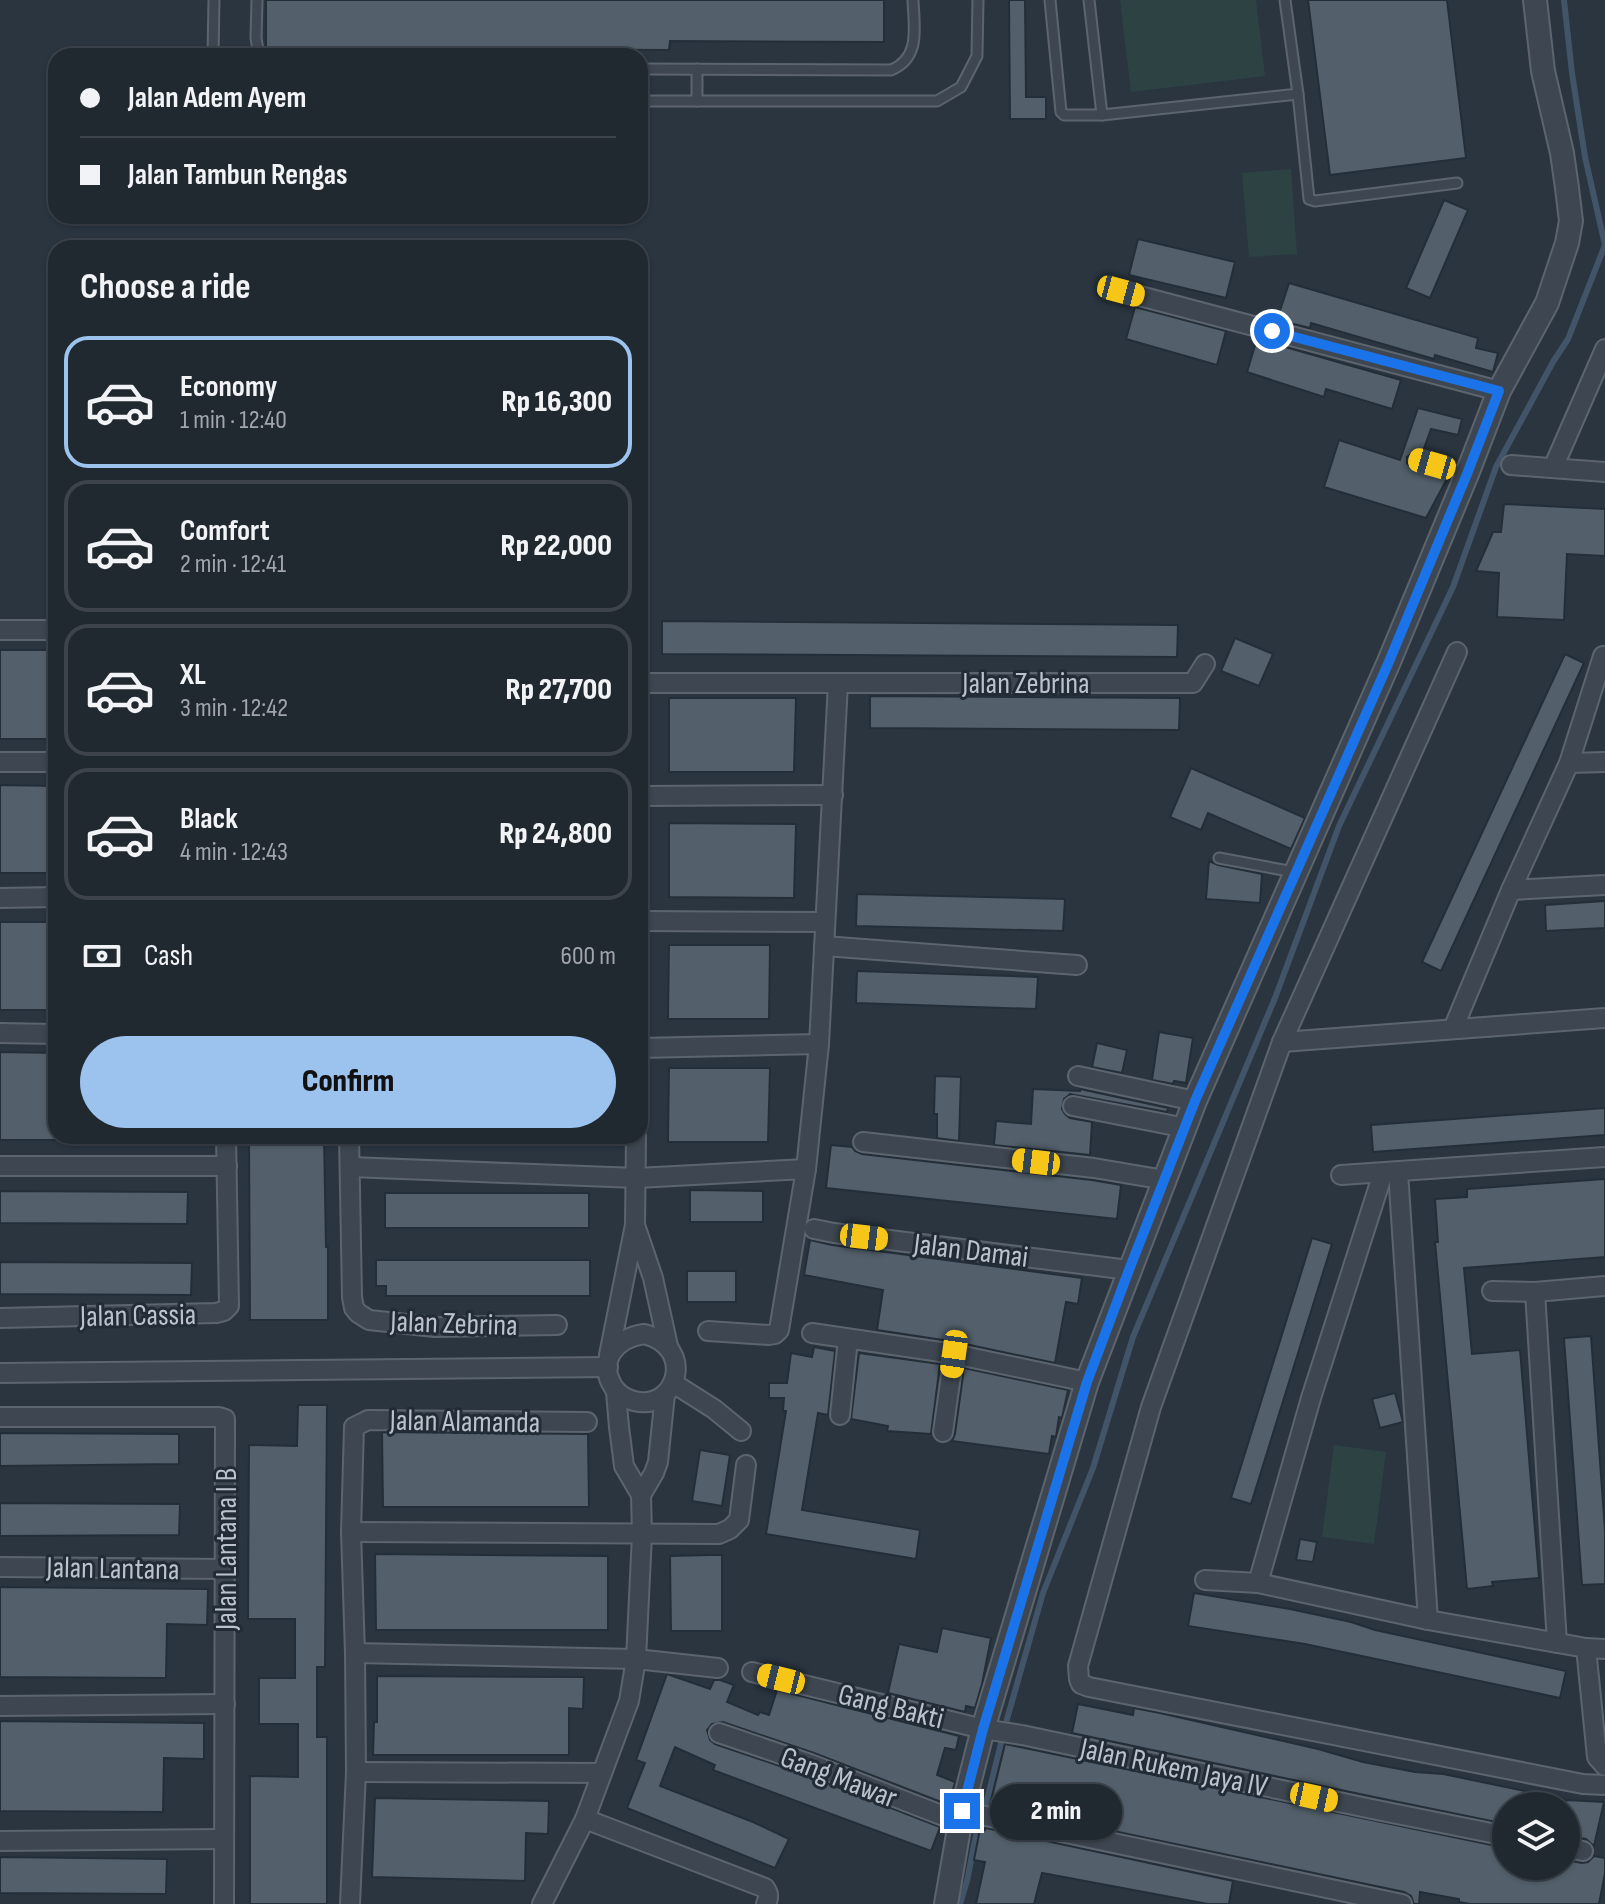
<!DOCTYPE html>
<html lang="en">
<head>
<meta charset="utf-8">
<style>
  :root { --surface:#202830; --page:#283038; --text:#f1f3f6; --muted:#a2a6ab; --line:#3d444c; --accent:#9cc2ee }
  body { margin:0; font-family:"Sofia Sans Condensed",sans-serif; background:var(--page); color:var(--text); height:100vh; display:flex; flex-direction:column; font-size:30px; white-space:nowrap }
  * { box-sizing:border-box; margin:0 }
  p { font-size:26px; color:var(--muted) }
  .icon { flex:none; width:44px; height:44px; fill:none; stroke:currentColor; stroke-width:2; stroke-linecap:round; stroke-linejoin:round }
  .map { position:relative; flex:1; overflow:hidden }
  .panel { position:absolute; left:48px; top:240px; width:600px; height:904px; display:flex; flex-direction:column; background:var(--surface); border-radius:24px; box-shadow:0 2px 6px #0004,0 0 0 2px var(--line) }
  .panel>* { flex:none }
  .banner { position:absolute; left:48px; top:48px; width:600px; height:176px; border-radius:24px; box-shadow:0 2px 6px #0004,0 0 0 2px var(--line); display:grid; align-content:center; height:176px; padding:0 32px; background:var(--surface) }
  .fabs { position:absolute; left:1492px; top:1792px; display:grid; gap:16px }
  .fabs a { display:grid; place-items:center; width:88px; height:88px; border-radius:50%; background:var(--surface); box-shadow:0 2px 6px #0004,0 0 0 2px var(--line); font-size:40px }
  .end { position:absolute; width:36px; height:36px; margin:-18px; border:10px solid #1a73e8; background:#fff; box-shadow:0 0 0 4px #fff }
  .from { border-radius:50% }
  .bubble { position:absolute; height:56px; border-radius:28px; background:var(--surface); box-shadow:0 2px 6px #0004,0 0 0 2px var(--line); font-size:26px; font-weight:800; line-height:56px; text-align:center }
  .car { position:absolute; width:24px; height:48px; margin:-24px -12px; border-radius:10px; box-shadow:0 0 6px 2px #0007; background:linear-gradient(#f5c518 24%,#345 0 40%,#f5c518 0 76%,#345 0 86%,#f5c518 0) }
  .banner b { display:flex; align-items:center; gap:28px; height:76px; font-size:30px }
  .banner b+b { border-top:2px solid var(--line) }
  .banner i { width:20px; height:20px; background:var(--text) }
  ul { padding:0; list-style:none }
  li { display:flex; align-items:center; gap:24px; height:132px; margin:0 16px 12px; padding:0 16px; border:4px solid var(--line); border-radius:24px }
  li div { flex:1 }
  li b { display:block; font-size:30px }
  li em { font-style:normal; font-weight:800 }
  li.active { border-color:var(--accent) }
  li>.icon { width:72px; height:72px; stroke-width:1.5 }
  h2 { padding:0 32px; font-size:36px; line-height:96px }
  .pay { display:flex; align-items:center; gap:20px; height:88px; padding:0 32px; font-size:30px }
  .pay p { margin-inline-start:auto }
  .cta { display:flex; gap:16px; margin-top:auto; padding:16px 32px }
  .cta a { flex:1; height:92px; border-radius:48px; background:var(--accent); color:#111; font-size:32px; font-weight:800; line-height:92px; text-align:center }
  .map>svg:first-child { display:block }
</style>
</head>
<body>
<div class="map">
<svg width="1605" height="1904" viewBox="0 0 1605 1904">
  <rect width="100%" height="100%" fill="#2a3540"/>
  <!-- green -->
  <g fill="#2d4343">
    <path d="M 1120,0 L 1256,0 L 1265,76 L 1131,92 Z"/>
    <path d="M 1291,169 L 1297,254 L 1249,257 L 1242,173 Z"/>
    <path d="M 1334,1445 L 1386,1452 L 1374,1544 L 1322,1537 Z"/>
  </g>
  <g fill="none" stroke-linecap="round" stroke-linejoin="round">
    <!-- stream -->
    <path stroke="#415468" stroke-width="6" d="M 960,1904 L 967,1881 L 977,1830 L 985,1808 L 1007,1719 L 1043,1593 L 1093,1468 L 1133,1337 L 1275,998 L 1339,826 L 1453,587 L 1496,467 L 1553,362 L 1568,339 L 1605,245 L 1585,157 L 1572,73 L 1564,0"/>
  </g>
  <!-- building -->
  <g fill="#53606b" stroke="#242e38" stroke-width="2">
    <path d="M 266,0 L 884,0 L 884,42 L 670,41 L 669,50 L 456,49 L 456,53 L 266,52 Z"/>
    <path d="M 1009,0 L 1025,0 L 1026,97 L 1046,97 L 1046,119 L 1010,119 Z"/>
    <path d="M 1308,0 L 1447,0 L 1466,158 L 1330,175 Z"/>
    <path d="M 1444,200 L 1468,210 L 1430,298 L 1406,288 Z"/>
    <path d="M 1138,239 L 1235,262 L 1226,298 L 1129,275 Z"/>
    <path d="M 1289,283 L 1478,338 L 1476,348 L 1498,353 L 1493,372 L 1435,355 L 1434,359 L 1311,323 L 1310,328 L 1277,320 Z"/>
    <path d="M 1135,307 L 1226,331 L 1217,365 L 1126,339 Z"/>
    <path d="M 1257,339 L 1401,380 L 1392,409 L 1326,389 L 1324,397 L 1247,372 Z"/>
    <path d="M 1418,408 L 1462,419 L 1458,435 L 1431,429 L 1422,454 L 1413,453 L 1407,457 L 1407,463 L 1411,467 L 1448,477 L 1426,518 L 1324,487 L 1339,440 L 1400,460 Z"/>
    <path d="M 1504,504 L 1605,509 L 1605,556 L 1567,554 L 1564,620 L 1497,617 L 1499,573 L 1476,571 L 1493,532 L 1501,532 Z"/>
    <path d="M 662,621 L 1178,625 L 1177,657 L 662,654 Z"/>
    <path d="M 1235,638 L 1273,654 L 1259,686 L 1221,671 Z"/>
    <rect x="0" y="650" width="56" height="89"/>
    <path d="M 1565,654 L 1584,663 L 1441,971 L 1422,962 Z"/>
    <path d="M 870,696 L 1180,698 L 1179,730 L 870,728 Z"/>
    <path d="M 669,698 L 796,698 L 794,772 L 669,772 Z"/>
    <path d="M 1191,768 L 1305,818 L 1291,849 L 1208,813 L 1201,830 L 1170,817 Z"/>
    <path d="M 0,785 L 56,786 L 56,873 L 0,873 Z"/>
    <path d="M 669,823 L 796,824 L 794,898 L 669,897 Z"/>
    <path d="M 1209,861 L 1218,865 L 1262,874 L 1260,903 L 1206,899 Z"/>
    <path d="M 857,894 L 1065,899 L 1063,931 L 856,926 Z"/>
    <path d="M 1605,901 L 1605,928 L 1546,931 L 1545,905 Z"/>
    <rect x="0" y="922" width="56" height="88"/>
    <path d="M 669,945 L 770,945 L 769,1019 L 668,1019 Z"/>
    <path d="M 857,971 L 1038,977 L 1036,1009 L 856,1003 Z"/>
    <path d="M 1159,1032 L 1193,1038 L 1186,1083 L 1174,1081 L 1173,1084 L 1152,1080 Z"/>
    <path d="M 1097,1043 L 1127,1050 L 1122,1073 L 1092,1067 Z"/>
    <path d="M 0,1052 L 56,1053 L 56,1140 L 0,1140 Z"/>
    <path d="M 669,1068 L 770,1068 L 768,1142 L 668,1142 Z"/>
    <path d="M 935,1076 L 961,1077 L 959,1141 L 937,1138 L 937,1114 L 934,1114 Z"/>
    <path d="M 1033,1089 L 1080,1091 L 1080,1089 L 1168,1108 L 1167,1112 L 1070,1094 L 1064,1099 L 1062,1109 L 1065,1114 L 1070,1118 L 1092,1122 L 1090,1155 L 994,1145 L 996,1121 L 1031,1124 Z"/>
    <path d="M 1605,1108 L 1605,1135 L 1373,1152 L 1371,1125 Z"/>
    <path d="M 249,1136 L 324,1136 L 326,1247 L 328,1247 L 328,1320 L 250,1320 Z"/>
    <path d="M 831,1145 L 852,1147 L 855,1151 L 862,1154 L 1092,1180 L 1121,1185 L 1117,1219 L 826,1188 Z"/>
    <path d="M 1605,1179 L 1605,1257 L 1464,1268 L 1472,1354 L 1520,1350 L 1539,1578 L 1492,1582 L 1493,1586 L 1467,1589 L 1435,1242 L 1438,1242 L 1435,1199 L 1467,1197 L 1467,1189 Z"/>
    <path d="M 690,1190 L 763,1191 L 763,1222 L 690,1222 Z"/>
    <path d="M 0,1191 L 188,1192 L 187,1224 L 0,1223 Z"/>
    <rect x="385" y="1193" width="204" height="35"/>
    <path d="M 1312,1238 L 1332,1244 L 1251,1504 L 1231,1498 Z"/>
    <path d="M 810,1240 L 832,1245 L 1082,1278 L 1078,1304 L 1066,1302 L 1055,1363 L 956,1342 L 877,1330 L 883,1290 L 804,1275 Z"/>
    <path d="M 376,1260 L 590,1260 L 590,1296 L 386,1296 L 386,1286 L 376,1286 Z"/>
    <path d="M 0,1262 L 192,1263 L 191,1295 L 0,1294 Z"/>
    <rect x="687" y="1271" width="49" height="31"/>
    <path d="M 1591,1336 L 1605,1531 L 1605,1584 L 1582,1585 L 1564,1338 Z"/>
    <path d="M 814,1347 L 835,1351 L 828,1415 L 818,1413 L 802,1510 L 920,1530 L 916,1559 L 766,1534 L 786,1411 L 783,1411 L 784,1398 L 769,1398 L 769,1383 L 787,1383 L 791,1353 L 812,1357 Z"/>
    <path d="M 859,1353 L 940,1364 L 931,1434 L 887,1431 L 888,1426 L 851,1419 Z"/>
    <path d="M 964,1368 L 1068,1390 L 1062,1418 L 1059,1417 L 1056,1437 L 1052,1436 L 1049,1454 L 952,1441 L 955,1434 Z"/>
    <path d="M 1395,1393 L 1403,1422 L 1380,1428 L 1372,1399 Z"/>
    <path d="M 298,1405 L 327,1405 L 325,1667 L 317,1667 L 317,1737 L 327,1737 L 327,1904 L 250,1904 L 250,1776 L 298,1777 L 298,1724 L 259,1724 L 259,1678 L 295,1678 L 295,1619 L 248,1619 L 249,1445 L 297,1446 Z"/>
    <path d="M 382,1432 L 588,1434 L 589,1507 L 383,1507 Z"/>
    <path d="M 0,1433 L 179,1434 L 179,1464 L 0,1466 Z"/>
    <path d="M 700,1450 L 730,1455 L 722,1506 L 692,1501 Z"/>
    <path d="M 0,1503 L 180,1504 L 179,1535 L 0,1536 Z"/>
    <path d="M 1300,1539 L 1317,1542 L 1313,1562 L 1296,1560 Z"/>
    <path d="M 375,1554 L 608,1556 L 608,1630 L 376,1630 Z"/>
    <path d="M 710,1555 L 722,1555 L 722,1631 L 671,1631 L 670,1556 Z"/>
    <path d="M 0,1587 L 208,1589 L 207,1625 L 167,1624 L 166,1678 L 0,1677 Z"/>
    <path d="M 1194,1593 L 1290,1609 L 1351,1622 L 1375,1630 L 1566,1671 L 1560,1698 L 1305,1644 L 1188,1626 Z"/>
    <path d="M 942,1628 L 991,1638 L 982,1684 L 975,1708 L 966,1706 L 965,1712 L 888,1693 L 899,1644 L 937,1652 Z"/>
    <path d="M 667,1674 L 710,1689 L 714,1680 L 720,1680 L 734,1685 L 727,1702 L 758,1715 L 760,1712 L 769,1715 L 777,1690 L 959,1736 L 956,1750 L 945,1748 L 937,1775 L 955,1782 L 949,1805 L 814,1753 L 723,1722 L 712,1724 L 707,1730 L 710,1740 L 715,1744 L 806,1775 L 940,1827 L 931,1851 L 713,1770 L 715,1765 L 675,1747 L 660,1786 L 753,1822 L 789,1839 L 775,1868 L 627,1808 L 645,1763 L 636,1760 Z"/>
    <path d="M 377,1676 L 584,1677 L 583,1709 L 569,1708 L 569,1755 L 373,1755 L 374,1722 L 377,1722 Z"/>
    <path d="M 1078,1704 L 1133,1715 L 1134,1708 L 1160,1713 L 1318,1749 L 1363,1762 L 1415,1772 L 1443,1774 L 1564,1799 L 1563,1806 L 1506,1806 L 1506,1824 L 1374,1797 L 1072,1733 Z"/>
    <path d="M 0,1721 L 204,1723 L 204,1759 L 164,1758 L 163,1812 L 0,1811 Z"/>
    <path d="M 1005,1744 L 1506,1848 L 1506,1866 L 1566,1866 L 1566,1860 L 1582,1863 L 1588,1862 L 1594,1856 L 1605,1858 L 1605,1873 L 1599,1904 L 1470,1904 L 1459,1902 L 1459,1899 L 1420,1892 L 1419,1904 L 1414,1904 L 1411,1896 L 1404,1892 L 990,1805 Z"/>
    <path d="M 375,1798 L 549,1801 L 548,1834 L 526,1833 L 525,1881 L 372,1877 Z"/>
    <path d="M 1566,1800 L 1604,1802 L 1594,1846 L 1586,1839 L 1566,1836 Z"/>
    <path d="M 986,1828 L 1233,1881 L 1229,1904 L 1208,1904 L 1042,1873 L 1034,1904 L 976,1904 L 985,1862 L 974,1860 L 980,1829 L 985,1830 Z"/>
    <path d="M 0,1857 L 167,1859 L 166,1894 L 0,1893 Z"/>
  </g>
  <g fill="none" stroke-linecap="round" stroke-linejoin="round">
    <!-- service casing -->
    <g stroke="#5c656e" stroke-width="13">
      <g id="service">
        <path d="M 257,0 L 256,38 L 259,56"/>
        <path d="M 1050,0 L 1061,112 L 1064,115 L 1102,115 L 1089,0"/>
        <path d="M 213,56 L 214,0"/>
        <path d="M 640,69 L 891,70 C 921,58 914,27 913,0"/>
        <path d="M 697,69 L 697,101"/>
        <path d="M 1298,94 L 1309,199 L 1315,201 L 1457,183"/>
        <path d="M 640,101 L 937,101 L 961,87 L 977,56 L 978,0"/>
        <path d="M 1102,115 L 1298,94 L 1285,0"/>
        <path d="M 1414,460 L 1465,473"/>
        <path d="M 1219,858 L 1294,872"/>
      </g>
    </g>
    <!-- minor casing -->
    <g stroke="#5c656e" stroke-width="22">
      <g id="minor">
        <path d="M 1121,291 L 1499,391"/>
        <path d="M 1511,465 L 1605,472"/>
        <path d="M 1553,468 L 1605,349"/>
        <path d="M 0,630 L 56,630"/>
        <path d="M 1457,652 L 1282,1042 L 1151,1407 L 1078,1666 L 1079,1679 L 1081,1684 L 1089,1687 L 1583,1784 L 1605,1785"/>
        <path d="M 640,683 L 1193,683 L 1205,664"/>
        <path d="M 0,762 L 56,762"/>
        <path d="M 1569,763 L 1603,656"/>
        <path d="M 640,796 L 833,795"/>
        <path d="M 1511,890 L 1605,885"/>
        <path d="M 0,898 L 56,897"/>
        <path d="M 640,921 L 825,922"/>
        <path d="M 824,946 L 1077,965"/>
        <path d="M 1453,1029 L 1511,890 L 1569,763 L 1605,762"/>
        <path d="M 0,1033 L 56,1034"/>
        <path d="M 1282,1042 L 1605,1018"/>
        <path d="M 640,1048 L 819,1044"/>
        <path d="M 1078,1076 L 1195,1101"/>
        <path d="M 1073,1106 L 1186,1128"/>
        <path d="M 349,1136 L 352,1297 L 354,1308 L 358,1313 L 369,1320 L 435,1327 L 557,1325"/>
        <path d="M 863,1142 L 1094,1168 L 1165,1180"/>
        <path d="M 0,1166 L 227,1166"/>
        <path d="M 350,1167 L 637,1178 L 806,1169"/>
        <path d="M 1398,1172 L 1428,1620"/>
        <path d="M 1341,1175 L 1605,1157"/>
        <path d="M 636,1228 L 653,1278 L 668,1346"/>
        <path d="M 814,1229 L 834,1233 L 1129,1270"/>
        <path d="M 1492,1291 L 1535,1292 L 1605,1286"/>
        <path d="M 1535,1292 L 1557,1643"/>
        <path d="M 0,1318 L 216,1313 L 224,1311 L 229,1306 L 226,1136"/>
        <path d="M 708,1331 L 769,1335 L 775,1334 L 779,1330 L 806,1169 L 819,1044 L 838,683"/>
        <path d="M 812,1333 L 954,1354 L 1087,1382"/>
        <path d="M 644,1334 C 697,1347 677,1412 634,1401 C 626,1399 619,1395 614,1388 C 596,1361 616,1338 644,1334 Z"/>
        <path d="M 609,1355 L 635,1225 L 636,1136"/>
        <path d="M 0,1373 L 608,1367"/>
        <path d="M 673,1383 L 714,1409 L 741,1431"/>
        <path d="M 840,1415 L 848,1339"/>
        <path d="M 0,1417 L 219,1417 L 225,1419 L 224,1904"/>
        <path d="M 943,1432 L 954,1354"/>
        <path d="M 641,1495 L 654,1473 L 658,1462 L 665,1394"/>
        <path d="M 351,1532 L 719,1534 L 730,1529 L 739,1520 L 746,1465"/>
        <path d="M 0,1567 L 226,1569"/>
        <path d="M 1205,1580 L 1258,1583 L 1428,1620 L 1586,1648 L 1605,1649"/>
        <path d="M 1258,1583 L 1311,1398 L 1383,1173"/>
        <path d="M 1586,1648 L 1597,1757 L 1605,1766"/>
        <path d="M 355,1653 L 636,1659 L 718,1668"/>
        <path d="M 752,1672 L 983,1729 L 1022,1735 L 1372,1809 L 1506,1836"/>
        <path d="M 0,1706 L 225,1704"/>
        <path d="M 719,1733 L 810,1764 L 959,1822"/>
        <path d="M 356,1772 L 601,1773"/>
        <path d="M 962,1811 L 1402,1904"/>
        <path d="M 585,1819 L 765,1888 C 769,1894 769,1897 766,1904"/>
        <path d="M 0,1841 L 224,1839"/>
        <path d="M 1566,1848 L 1583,1851"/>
        <path d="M 350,1904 L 356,1772 L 355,1653 L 351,1532 L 354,1427 L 368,1420 L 587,1422"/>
        <path d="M 542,1904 L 585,1819 L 629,1701 L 636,1659 L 642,1535 L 641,1495 L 624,1466 L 619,1427 L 616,1392"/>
      </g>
    </g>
    <!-- tertiary casing -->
    <g stroke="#5c656e" stroke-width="26">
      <path id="tertiary" d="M 946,1904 L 962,1811 L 983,1729 L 1087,1382 L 1195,1101 L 1388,664 L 1467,474 L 1499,391 L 1547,303 L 1567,243 L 1571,221 L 1567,188 L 1562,153 L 1543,71 L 1535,0"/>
    </g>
    <!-- service -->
    <use href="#service" stroke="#3e4751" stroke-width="9"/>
    <!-- minor -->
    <use href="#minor" stroke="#3e4751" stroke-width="18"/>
    <!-- tertiary -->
    <use href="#tertiary" stroke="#3e4751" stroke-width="22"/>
  </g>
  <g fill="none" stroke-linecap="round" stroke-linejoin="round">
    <!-- route -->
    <path stroke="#1a73e8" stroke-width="10" d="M 962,1811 L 983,1729 L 1087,1382 L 1129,1270 L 1195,1101 L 1388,664 L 1467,474 L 1499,391 L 1272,331"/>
  </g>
  <g text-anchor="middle" stroke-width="6" stroke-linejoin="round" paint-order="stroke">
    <!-- street labels -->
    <g font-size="30" fill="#bbc2cb" stroke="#222c36">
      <text x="1026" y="693">Jalan Zebrina</text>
      <text transform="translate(971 1250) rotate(7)" y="10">Jalan Damai</text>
      <text transform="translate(138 1315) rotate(-1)" y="10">Jalan Cassia</text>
      <text transform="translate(454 1323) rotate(2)" y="10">Jalan Zebrina</text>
      <text transform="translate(465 1421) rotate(1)" y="10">Jalan Alamanda</text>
      <text transform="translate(226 1549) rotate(-90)" y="10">Jalan Lantana I B</text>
      <text transform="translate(113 1568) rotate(1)" y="10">Jalan Lantana</text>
      <text transform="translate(891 1706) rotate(14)" y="10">Gang Bakti</text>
      <text transform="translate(1174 1767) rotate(12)" y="10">Jalan Rukem Jaya IV</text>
      <text transform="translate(839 1777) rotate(21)" y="10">Gang Mawar</text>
    </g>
  </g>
</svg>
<div class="fabs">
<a><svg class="icon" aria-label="layers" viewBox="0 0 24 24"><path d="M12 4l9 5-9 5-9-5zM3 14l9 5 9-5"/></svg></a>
</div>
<i class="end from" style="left:1272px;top:331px"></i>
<i class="end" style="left:962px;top:1811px"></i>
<div class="bubble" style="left:990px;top:1784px;width:132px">2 min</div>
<i class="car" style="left:1121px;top:291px;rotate:105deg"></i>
<i class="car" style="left:1432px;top:464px;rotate:286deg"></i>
<i class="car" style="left:1036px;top:1162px;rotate:277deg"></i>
<i class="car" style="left:864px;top:1237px;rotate:97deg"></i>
<i class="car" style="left:954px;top:1354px;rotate:188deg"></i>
<i class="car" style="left:781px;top:1679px;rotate:284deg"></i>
<i class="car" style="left:1314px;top:1797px;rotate:102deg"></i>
<div class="banner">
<b><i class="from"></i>Jalan Adem Ayem</b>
<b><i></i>Jalan Tambun Rengas</b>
</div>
<section class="panel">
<h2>Choose a ride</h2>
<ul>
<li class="active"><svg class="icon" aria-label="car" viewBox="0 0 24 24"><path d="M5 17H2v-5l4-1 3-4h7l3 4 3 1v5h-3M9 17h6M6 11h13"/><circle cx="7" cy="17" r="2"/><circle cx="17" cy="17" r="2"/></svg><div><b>Economy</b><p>1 min · 12:40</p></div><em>Rp 16,300</em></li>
<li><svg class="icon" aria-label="car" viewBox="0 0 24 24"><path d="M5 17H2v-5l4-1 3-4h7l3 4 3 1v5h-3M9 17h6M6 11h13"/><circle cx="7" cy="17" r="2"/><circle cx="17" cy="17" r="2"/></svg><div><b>Comfort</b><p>2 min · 12:41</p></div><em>Rp 22,000</em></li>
<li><svg class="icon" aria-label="car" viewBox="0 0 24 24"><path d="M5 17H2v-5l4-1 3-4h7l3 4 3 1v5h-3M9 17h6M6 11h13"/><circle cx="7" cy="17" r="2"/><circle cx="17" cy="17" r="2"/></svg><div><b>XL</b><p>3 min · 12:42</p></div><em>Rp 27,700</em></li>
<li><svg class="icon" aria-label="car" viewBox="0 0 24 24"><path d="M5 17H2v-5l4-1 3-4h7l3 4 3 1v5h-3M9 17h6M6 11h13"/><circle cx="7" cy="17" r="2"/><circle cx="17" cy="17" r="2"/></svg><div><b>Black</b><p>4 min · 12:43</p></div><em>Rp 24,800</em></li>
</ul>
<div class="pay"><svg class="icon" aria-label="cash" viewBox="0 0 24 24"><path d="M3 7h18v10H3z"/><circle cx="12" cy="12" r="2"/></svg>Cash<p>600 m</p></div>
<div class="cta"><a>Confirm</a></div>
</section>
</div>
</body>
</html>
